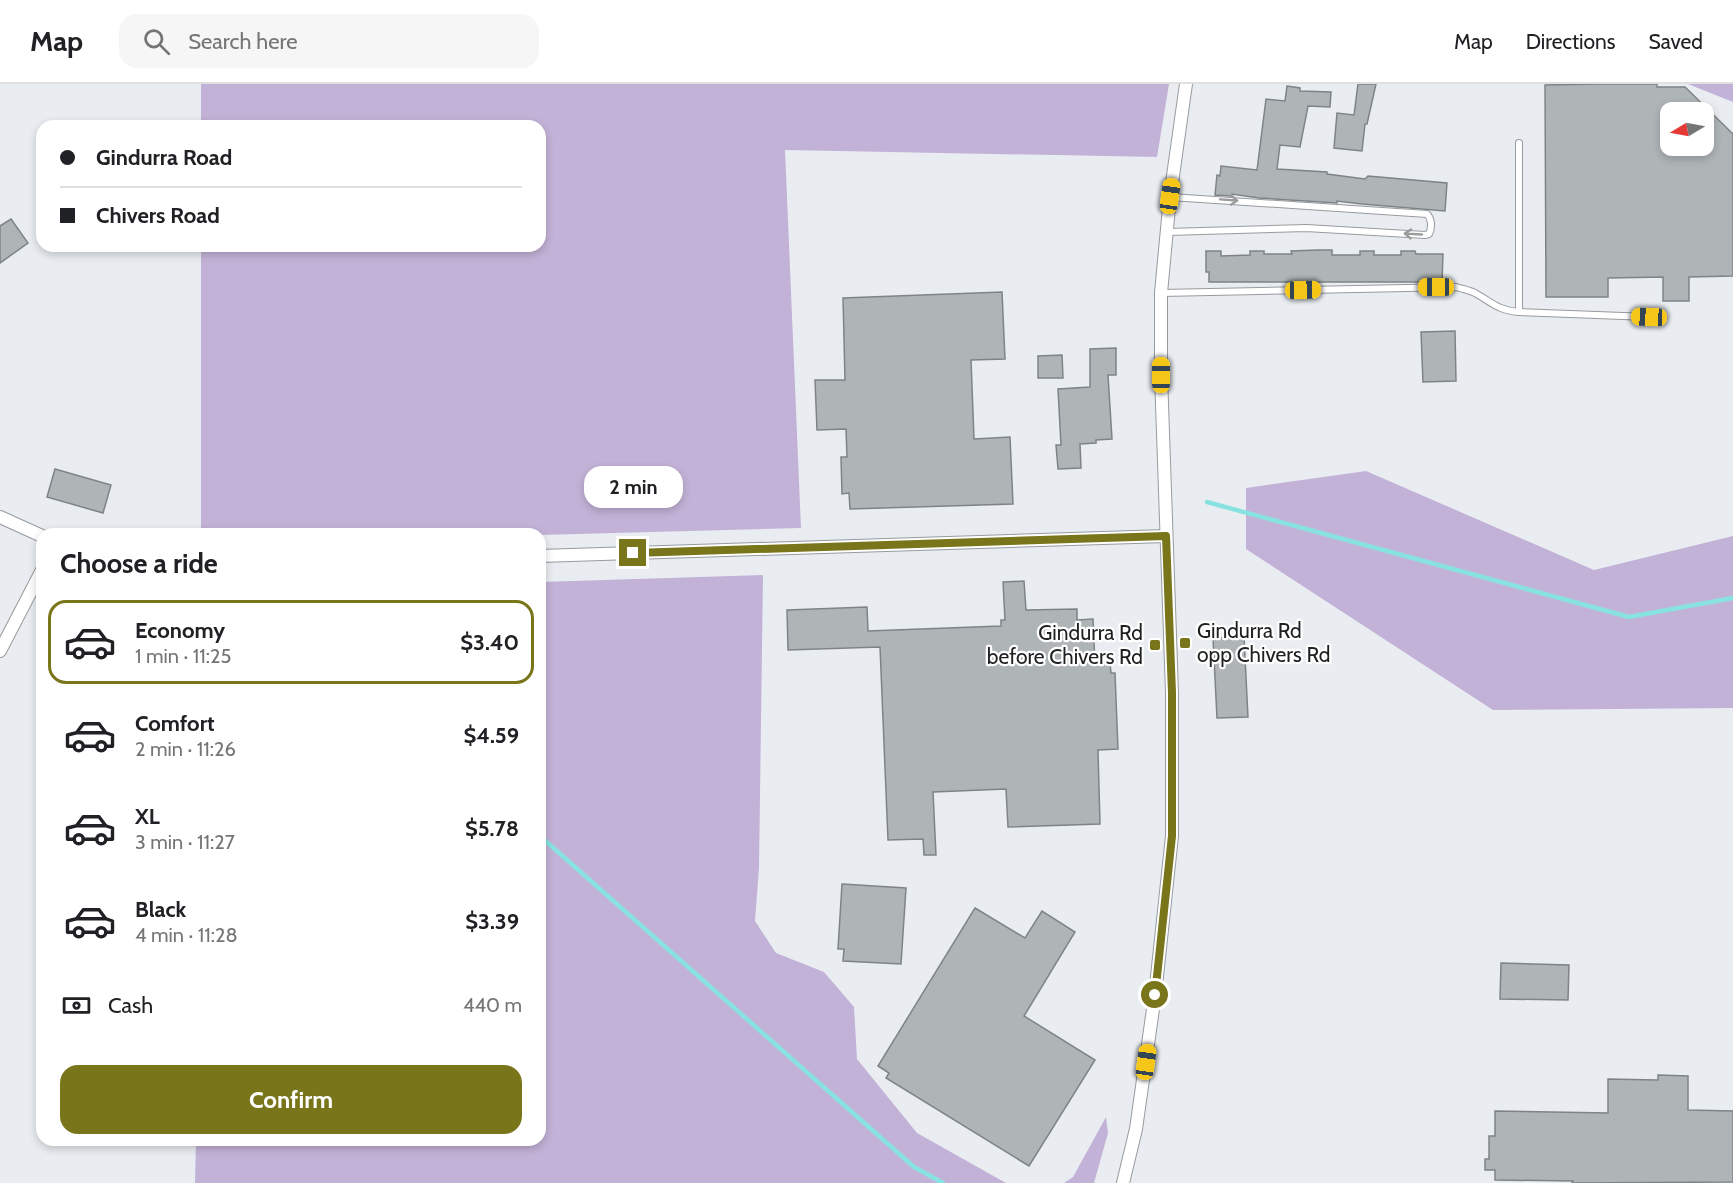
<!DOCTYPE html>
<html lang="en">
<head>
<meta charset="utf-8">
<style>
  :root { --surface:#fff; --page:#f6f6f6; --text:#202124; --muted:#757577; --line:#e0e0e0; --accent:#79751a }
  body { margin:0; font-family:Cabin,sans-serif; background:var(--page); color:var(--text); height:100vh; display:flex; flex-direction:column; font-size:22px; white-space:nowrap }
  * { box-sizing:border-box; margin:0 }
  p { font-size:20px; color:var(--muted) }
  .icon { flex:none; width:33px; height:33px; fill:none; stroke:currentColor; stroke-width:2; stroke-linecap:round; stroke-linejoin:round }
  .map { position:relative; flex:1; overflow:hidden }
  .panel { position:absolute; left:36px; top:444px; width:510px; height:618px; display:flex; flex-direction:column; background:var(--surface); border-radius:18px; box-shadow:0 3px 9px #0003 }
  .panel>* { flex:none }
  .guide { position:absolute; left:36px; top:36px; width:510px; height:132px; border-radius:18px; box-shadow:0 3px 9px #0003; display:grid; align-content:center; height:132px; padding:0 24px; background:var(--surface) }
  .needle { width:39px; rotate:260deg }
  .controls { position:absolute; left:1660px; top:18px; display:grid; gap:12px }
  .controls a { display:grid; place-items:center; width:54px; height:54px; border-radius:12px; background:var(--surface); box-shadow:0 3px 9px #0003; font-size:30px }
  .end { position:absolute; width:27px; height:27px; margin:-14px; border:8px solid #79751a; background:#fff; box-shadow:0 0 0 3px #fff }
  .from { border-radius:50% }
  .bubble { position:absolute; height:42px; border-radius:18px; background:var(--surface); box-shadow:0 3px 9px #0003; font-size:20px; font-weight:700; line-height:42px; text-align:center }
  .car { position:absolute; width:18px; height:36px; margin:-18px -9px; border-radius:8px; box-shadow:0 0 4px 2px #0007; background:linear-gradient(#f5c518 24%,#345 0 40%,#f5c518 0 76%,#345 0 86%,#f5c518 0) }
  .guide b { display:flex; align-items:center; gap:21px; height:57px; font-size:22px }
  .guide b+b { border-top:2px solid var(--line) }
  .guide i { width:15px; height:15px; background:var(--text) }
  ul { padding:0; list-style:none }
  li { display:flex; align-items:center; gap:18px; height:84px; margin:0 12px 9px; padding:0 12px; border:3px solid transparent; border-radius:18px }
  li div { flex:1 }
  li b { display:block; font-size:22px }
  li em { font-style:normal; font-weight:700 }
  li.current { border-color:var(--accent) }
  li>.icon { width:54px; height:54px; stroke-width:1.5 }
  h2 { padding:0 24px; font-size:27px; line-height:72px }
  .pay { display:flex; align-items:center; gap:15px; height:66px; padding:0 24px; font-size:22px }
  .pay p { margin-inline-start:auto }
  .action { display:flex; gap:12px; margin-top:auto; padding:12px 24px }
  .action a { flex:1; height:69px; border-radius:18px; background:var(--accent); color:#fff; font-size:24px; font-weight:700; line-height:69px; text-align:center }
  header { display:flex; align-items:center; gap:36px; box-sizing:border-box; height:84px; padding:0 30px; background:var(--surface); border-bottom:2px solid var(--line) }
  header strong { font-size:28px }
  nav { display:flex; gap:33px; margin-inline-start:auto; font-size:21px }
  .search { width:420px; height:54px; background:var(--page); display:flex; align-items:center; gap:15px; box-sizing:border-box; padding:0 21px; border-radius:18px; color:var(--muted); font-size:22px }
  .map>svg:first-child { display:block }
</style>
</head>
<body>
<header>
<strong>Map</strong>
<div class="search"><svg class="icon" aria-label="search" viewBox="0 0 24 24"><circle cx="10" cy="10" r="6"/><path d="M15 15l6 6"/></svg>Search here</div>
<nav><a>Map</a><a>Directions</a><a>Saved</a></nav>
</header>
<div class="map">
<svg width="1733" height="1099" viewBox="0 0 1733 1099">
  <rect width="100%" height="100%" fill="#e9edf1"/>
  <!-- green -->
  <g fill="#c3b2d7">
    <path d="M 201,0 L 1169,0 L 1157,73 L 785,66 L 801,444 L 540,451 L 201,450 L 201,162 L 540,162 L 540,42 L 201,42 Z"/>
    <path d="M 1688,0 L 1733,0 L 1733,18 Z"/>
    <path d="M 1366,387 L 1594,486 L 1733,452 L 1733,624 L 1493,626 L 1246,465 L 1246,404 Z"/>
    <path d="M 763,491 L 759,784 L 755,837 L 776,869 L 824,888 L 854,923 L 857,975 L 917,1049 L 1006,1099 L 195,1099 L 196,1056 L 540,1056 L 540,498 Z"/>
    <path d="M 1106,1033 L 1108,1049 L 1094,1099 L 1064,1099 L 1073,1093 Z"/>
  </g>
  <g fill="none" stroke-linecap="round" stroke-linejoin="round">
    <!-- stream -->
    <g stroke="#88e3e0" stroke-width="4.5">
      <path d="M 1207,418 L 1629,533 L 1733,514"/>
      <path d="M 540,752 L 914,1083 L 943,1099"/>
    </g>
  </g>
  <!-- building -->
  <g fill="#afb5b7" stroke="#7e8486" stroke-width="1.5" fill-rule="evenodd">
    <path d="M 1358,0 L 1376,0 L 1367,40 L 1365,40 L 1362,67 L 1334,64 L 1337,29 L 1354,31 Z"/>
    <path d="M 1600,0 L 1657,0 L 1657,3 L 1685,3 L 1733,50 L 1733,192 L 1689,193 L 1689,217 L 1663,217 L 1663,193 L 1608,194 L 1608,213 L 1546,213 L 1545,1 ZM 1671,28 L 1704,28 L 1704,62 L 1671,62 Z"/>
    <path d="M 1287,2 L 1300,4 L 1300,7 L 1331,8 L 1330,23 L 1308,22 L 1300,63 L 1280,61 L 1277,85 L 1327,88 L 1327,90 L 1365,95 L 1368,92 L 1447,99 L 1445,127 L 1362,120 L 1337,117 L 1337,119 L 1259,114 L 1232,110 L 1232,112 L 1215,111 L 1217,91 L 1220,92 L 1221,82 L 1257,86 L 1266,15 L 1285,17 Z"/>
    <path d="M 11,135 L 28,159 L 0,179 L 0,142 Z"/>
    <path d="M 1318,166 L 1332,166 L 1332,171 L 1360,171 L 1360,167 L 1374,167 L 1374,171 L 1401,171 L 1401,167 L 1415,167 L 1416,170 L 1443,170 L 1442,198 L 1209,198 L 1209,188 L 1206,188 L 1206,167 L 1221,167 L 1221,172 L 1250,171 L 1250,167 L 1264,167 L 1264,170 L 1292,170 L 1291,167 Z"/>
    <path d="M 1002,208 L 1005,275 L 971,276 L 974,355 L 1010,353 L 1013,420 L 850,425 L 849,409 L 842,410 L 841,373 L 847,373 L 846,345 L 817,346 L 815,296 L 845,296 L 843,214 Z"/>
    <path d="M 1455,247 L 1456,297 L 1423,298 L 1421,248 Z"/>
    <path d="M 1116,264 L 1116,291 L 1108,291 L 1112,355 L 1096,356 L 1096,359 L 1080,360 L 1081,384 L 1058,385 L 1056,361 L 1061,361 L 1058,305 L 1090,303 L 1090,265 Z"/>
    <path d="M 1062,271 L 1063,294 L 1038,294 L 1038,272 Z"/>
    <path d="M 55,385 L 111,401 L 103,429 L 47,413 Z"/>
    <path d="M 1024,497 L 1026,526 L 1077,525 L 1077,536 L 1093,535 L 1095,580 L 1110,579 L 1111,589 L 1115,589 L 1118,665 L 1098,666 L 1100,740 L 1008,743 L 1006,705 L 933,708 L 936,771 L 924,771 L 923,755 L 888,756 L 880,563 L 788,566 L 787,526 L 867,523 L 868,547 L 1001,542 L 1001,536 L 1005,536 L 1003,498 Z"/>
    <path d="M 1244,553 L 1248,633 L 1217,634 L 1213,554 Z"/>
    <path d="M 842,800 L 906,804 L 901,880 L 843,877 L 844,865 L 838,865 Z"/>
    <path d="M 975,824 L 1025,854 L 1042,827 L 1075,848 L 1024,932 L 1095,976 L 1029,1082 L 886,994 L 889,989 L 878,982 Z"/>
    <path d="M 1501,879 L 1569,881 L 1568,916 L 1500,915 Z"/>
    <path d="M 1658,991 L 1688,992 L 1688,1026 L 1733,1027 L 1733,1098 L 1572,1099 L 1573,1097 L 1495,1096 L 1495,1086 L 1485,1086 L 1485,1075 L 1489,1075 L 1489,1052 L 1495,1052 L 1495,1027 L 1608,1029 L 1608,995 L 1658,996 Z"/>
  </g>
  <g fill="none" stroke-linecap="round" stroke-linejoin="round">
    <!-- lane casing -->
    <g stroke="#979b9f" stroke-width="8">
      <g id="lane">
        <path d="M 1167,148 L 1306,144 L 1425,151 L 1429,150 C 1432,144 1432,135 1427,130 L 1170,113"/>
        <path d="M 1161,209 L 1456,203 C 1462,205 1469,206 1475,209 C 1493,219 1497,226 1519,228 L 1519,59"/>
        <path d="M 1519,228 L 1649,233"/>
      </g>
    </g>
    <!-- street casing -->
    <g stroke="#979b9f" stroke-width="14">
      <g id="street">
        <path d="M 0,433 L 42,452"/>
        <path d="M 540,472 L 1166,452"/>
        <path d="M 0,567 L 42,486"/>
        <path d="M 1123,1099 L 1136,1045 L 1155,911 L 1172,752 L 1172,609 L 1161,291 L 1161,209 L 1170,113 L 1186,0"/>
      </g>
    </g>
    <!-- lane -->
    <use href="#lane" stroke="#fff" stroke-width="6"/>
    <!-- street -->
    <use href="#street" stroke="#fff" stroke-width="12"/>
  </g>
  <!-- one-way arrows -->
  <defs><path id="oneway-shaft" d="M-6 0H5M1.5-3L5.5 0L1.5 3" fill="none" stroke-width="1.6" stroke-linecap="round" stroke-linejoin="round" transform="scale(1.5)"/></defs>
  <g stroke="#9a9b9b">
    <use href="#oneway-shaft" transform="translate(1229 116) rotate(4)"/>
    <use href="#oneway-shaft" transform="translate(1413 150) rotate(-177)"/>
  </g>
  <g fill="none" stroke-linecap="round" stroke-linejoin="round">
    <!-- route -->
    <path stroke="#79751a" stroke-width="8" d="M 633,469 L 1166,452 L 1172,609 L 1172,752 L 1155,911"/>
  </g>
  <!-- markers -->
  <g fill="#79751a" stroke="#fff" stroke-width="2">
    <rect x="1179" y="553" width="12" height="12" rx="3"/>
    <rect x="1149" y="555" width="12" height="12" rx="3"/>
  </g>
  <g text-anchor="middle" stroke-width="4.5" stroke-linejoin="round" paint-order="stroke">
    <!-- poi labels -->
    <g font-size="21" fill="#1e2021" stroke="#fff" text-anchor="start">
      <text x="1197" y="554">Gindurra Rd<tspan x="1197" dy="24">opp Chivers Rd</tspan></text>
      <text x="1143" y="556" text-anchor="end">Gindurra Rd<tspan x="1143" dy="24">before Chivers Rd</tspan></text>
    </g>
  </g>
</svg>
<div class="controls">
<a><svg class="needle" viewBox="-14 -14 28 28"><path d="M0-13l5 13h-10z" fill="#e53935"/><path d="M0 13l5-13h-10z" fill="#757577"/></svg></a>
</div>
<i class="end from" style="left:1155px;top:911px"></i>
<i class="end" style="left:633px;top:469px"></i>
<div class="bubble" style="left:584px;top:382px;width:99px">2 min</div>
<i class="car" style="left:1170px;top:112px;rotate:8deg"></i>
<i class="car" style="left:1436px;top:203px;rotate:270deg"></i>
<i class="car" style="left:1303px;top:206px;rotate:89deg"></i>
<i class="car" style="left:1649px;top:233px;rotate:272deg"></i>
<i class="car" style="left:1161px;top:291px;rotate:0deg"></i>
<i class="car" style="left:1146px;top:978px;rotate:8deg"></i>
<div class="guide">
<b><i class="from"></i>Gindurra Road</b>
<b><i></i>Chivers Road</b>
</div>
<section class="panel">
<h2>Choose a ride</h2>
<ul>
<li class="current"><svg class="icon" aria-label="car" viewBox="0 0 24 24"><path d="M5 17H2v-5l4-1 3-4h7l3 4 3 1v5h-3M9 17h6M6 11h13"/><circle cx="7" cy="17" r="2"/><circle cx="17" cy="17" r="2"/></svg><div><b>Economy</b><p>1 min · 11:25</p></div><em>$3.40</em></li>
<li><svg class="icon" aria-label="car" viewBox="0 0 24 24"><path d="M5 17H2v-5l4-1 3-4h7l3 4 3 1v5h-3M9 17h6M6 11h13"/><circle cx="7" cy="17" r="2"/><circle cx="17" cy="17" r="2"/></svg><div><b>Comfort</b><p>2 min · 11:26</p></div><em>$4.59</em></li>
<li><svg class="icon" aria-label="car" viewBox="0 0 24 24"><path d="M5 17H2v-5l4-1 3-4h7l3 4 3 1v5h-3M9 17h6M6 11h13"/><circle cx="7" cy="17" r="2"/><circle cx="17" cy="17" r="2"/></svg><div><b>XL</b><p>3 min · 11:27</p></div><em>$5.78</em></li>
<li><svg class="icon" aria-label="car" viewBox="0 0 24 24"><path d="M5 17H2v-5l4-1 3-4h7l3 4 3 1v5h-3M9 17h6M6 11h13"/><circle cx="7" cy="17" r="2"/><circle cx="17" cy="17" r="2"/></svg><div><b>Black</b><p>4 min · 11:28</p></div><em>$3.39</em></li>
</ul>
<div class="pay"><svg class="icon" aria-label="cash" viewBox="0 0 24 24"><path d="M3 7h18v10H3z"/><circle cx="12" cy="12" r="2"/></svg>Cash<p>440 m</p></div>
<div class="action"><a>Confirm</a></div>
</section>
</div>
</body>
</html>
